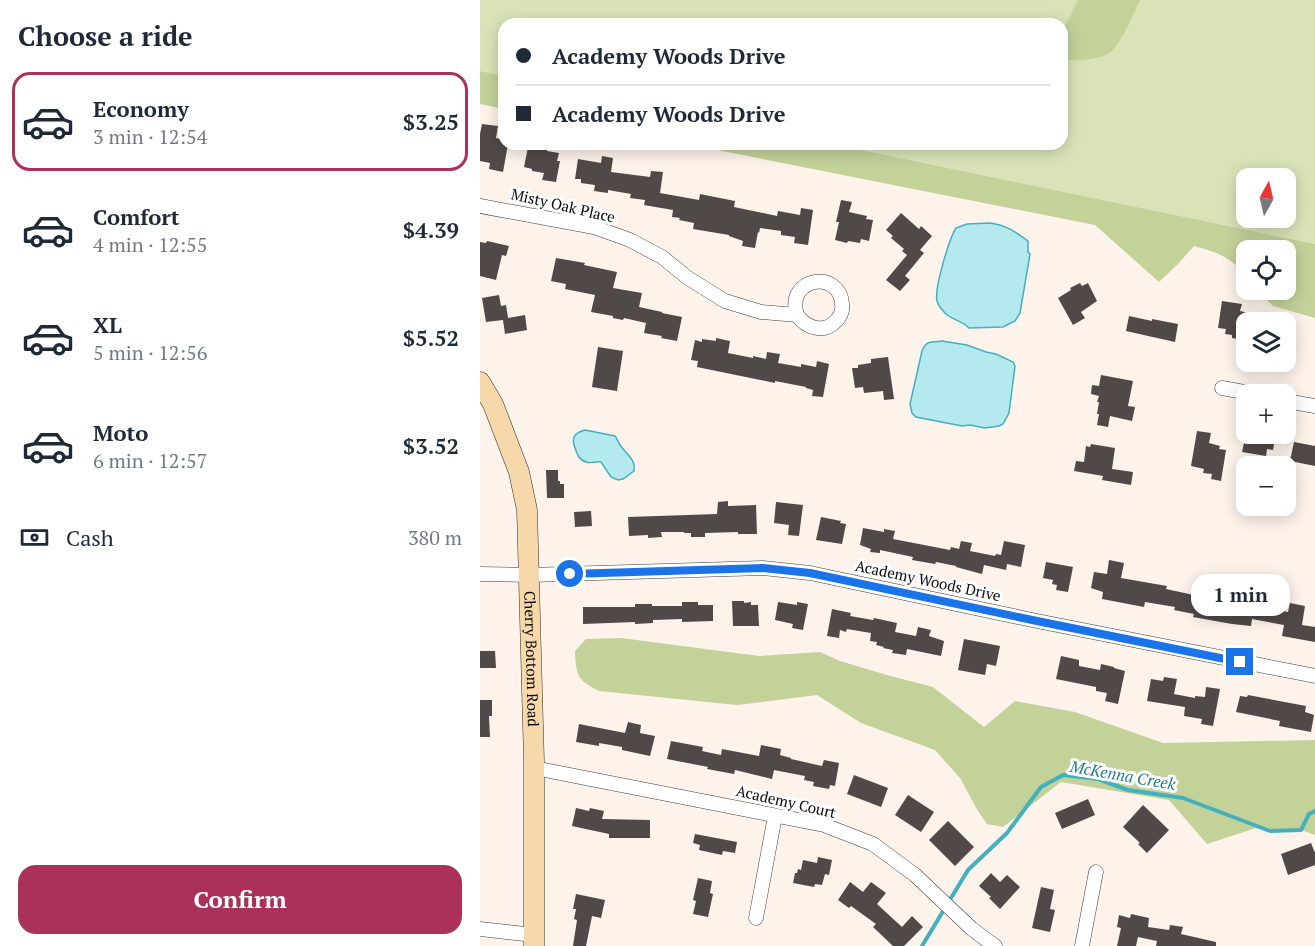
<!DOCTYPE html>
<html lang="en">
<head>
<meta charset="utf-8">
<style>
  :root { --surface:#fff; --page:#f6f6f7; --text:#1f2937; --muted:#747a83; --line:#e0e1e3; --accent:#aa325a }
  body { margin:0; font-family:"PT Serif",serif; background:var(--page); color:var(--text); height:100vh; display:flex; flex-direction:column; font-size:22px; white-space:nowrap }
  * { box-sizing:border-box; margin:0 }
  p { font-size:20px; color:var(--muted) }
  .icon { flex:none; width:33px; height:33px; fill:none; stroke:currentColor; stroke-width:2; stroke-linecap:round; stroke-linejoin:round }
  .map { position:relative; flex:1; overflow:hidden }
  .sheet { display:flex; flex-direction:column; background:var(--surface); width:480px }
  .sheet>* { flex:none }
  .hud { position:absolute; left:18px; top:18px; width:570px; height:132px; border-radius:18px; box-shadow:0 3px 15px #0003; display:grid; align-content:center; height:132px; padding:0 18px; background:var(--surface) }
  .needle { width:39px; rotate:8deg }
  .tools { position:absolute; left:756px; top:168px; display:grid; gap:12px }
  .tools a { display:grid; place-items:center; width:60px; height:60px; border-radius:12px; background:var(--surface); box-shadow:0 3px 15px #0003; font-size:30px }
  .end { position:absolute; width:27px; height:27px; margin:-14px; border:8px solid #1a73e8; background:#fff; box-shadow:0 0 0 3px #fff }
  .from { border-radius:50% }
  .bubble { position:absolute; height:42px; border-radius:18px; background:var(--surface); box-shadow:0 3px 15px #0003; font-size:20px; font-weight:700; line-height:42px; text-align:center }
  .hud b { display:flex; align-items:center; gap:21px; height:57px; font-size:22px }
  .hud b+b { border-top:2px solid var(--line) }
  .hud i { width:15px; height:15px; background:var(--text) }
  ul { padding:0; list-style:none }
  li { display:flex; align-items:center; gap:18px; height:99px; margin:0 12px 9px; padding:0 6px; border:3px solid transparent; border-radius:18px }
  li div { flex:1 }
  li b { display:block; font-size:22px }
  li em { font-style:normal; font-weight:700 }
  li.selected { border-color:var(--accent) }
  li>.icon { width:54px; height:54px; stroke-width:1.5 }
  h2 { padding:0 18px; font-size:27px; line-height:72px }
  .pay { display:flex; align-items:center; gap:15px; height:66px; padding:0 18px; font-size:22px }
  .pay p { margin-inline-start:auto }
  .primary-button { display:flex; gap:12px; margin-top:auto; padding:12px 18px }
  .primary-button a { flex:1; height:69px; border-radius:18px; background:var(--accent); color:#fff; font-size:24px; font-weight:700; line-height:69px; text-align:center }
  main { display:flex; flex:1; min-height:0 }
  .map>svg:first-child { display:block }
</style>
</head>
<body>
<main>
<section class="sheet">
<h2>Choose a ride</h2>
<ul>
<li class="selected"><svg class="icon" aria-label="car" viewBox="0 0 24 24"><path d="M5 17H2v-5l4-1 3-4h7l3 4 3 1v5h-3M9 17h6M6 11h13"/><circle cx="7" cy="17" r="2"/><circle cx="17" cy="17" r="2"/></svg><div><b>Economy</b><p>3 min · 12:54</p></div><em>$3.25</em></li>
<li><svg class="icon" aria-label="car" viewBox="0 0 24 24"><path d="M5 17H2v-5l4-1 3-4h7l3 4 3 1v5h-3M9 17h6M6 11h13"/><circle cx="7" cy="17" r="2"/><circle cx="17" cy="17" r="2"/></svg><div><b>Comfort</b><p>4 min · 12:55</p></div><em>$4.39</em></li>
<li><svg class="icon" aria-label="car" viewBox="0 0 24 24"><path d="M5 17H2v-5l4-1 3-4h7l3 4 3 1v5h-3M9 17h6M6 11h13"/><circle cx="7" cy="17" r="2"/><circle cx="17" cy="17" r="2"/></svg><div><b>XL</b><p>5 min · 12:56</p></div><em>$5.52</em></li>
<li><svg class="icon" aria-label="car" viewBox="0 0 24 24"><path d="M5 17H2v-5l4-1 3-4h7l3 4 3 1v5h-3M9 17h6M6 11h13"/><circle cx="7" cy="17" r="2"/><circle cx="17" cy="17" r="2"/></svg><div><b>Moto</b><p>6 min · 12:57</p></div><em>$3.52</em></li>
</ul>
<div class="pay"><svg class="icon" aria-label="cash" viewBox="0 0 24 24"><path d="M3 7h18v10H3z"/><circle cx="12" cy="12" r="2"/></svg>Cash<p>380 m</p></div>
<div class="primary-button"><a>Confirm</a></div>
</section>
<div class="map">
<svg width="835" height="946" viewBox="0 0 835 946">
  <rect width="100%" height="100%" fill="#fdf3ea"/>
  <!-- green -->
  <path fill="#dae3b8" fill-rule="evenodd" d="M 0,0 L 835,0 L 835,244 L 353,144 L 582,144 L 582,24 L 24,24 L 24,76 L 0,71 ZM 766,178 L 806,178 L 806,218 L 766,218 Z"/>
  <!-- forest -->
  <g fill="#c3d299">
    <path d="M 598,0 L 660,0 C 653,14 641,45 629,53 C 619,60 594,61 582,60 L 582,32 Z"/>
    <path d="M 0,71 L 24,76 L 24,109 L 0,104 Z"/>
    <path d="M 207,144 L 353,144 L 835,244 L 835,318 L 793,306 L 776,290 L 806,290 L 806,250 L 766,250 L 766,277 C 755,259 735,251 714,246 L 698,264 L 679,282 L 615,225 Z"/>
    <path d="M 141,638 L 279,656 L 340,652 L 360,661 L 407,675 L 453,687 L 504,727 L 535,701 L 595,712 L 683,743 L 835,740 L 835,835 L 821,830 L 790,831 L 776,828 L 727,844 L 689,800 L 581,782 L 523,827 L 507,824 L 498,811 L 480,778 L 455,750 L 381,723 L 337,695 L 257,705 L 119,691 C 97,680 96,675 95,651 L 106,639 Z"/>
  </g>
  <!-- water -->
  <g fill="#b4e9ef" stroke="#43b0be" stroke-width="1.5">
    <path d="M 510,223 C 526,225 536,232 548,241 L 548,252 L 550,254 L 540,313 L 535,321 L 523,327 L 489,328 C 483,321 472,320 465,313 C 462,310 458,305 457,301 C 454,289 469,239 476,228 L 487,224 Z"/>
    <path d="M 462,341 L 487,345 L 506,352 L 516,354 L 533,362 L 535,366 L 529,413 L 523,424 L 519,426 L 505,428 L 490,425 L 482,426 L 436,417 L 432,413 L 430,404 L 442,351 C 447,339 451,343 462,341 Z"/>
    <path d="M 105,430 L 135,436 C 137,438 138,442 140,445 C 146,454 156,459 154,471 L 143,479 L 138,480 L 131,477 L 121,462 C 116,461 111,464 106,462 C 99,460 97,454 95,448 C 91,438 94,433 105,430 Z"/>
  </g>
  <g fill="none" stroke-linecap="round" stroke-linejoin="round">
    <!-- stream -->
    <path stroke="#43b0be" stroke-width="4" d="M 442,946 L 488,870 L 527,833 L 561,787 L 583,775 L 618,779 L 648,790 L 703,798 L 790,831 L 821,830 L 829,814 L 835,811"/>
  </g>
  <!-- building -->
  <g fill="#514948">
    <path d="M 2,124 L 18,126 L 16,138 L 24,140 L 24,144 L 28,144 L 23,172 L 9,169 L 10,163 L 0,161 L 0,134 Z"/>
    <path d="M 56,144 L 68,146 L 67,151 L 79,153 L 77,161 L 80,161 L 76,182 L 62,180 L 64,173 L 52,171 L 52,169 L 44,167 L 48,147 L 55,148 Z"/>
    <path d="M 122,156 L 133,158 L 131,172 L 170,177 L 171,171 L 183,172 L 180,193 L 219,200 L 220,194 L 255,201 L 254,207 L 297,216 L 298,211 L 320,215 L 321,208 L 333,210 L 328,245 L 314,243 L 315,237 L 301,235 L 301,231 L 280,228 L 279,233 L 278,232 L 275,248 L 262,246 L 263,241 L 249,236 L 249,235 L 213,229 L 214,223 L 199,220 L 200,218 L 192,217 L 193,210 L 164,205 L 165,200 L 150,198 L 151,194 L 128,190 L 128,193 L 114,191 L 115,185 L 101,183 L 101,179 L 95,179 L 98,159 L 121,163 Z"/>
    <path d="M 361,200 L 372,202 L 369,212 L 387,216 L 386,219 L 393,220 L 389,241 L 381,239 L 380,243 L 368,241 L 367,243 L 355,240 L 359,222 L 356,222 Z"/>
    <path d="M 421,213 L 439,229 L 441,226 L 452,236 L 440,250 L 444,253 L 425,276 L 430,280 L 420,291 L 406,280 L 427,255 L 422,251 L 424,249 L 411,238 L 413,236 L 406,230 Z"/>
    <path d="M 7,241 L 29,246 L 26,256 L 22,255 L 16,280 L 0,276 L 0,242 L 6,243 Z"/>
    <path d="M 76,258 L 105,263 L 104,265 L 137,272 L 133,288 L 162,293 L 159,307 L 182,312 L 182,313 L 202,317 L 197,341 L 181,338 L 182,336 L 164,333 L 166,323 L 144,318 L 143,320 L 133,318 L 133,316 L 111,312 L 115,295 L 85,289 L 86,284 L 71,281 Z"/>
    <path d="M 600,283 L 602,286 L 608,283 L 617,301 L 601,312 L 605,318 L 593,325 L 578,298 L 591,290 L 590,288 Z"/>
    <path d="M 19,295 L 21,306 L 26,305 L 28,318 L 45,315 L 47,330 L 25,334 L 23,320 L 6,322 L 2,298 Z"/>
    <path d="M 742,301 L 762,304 L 760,311 L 769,313 L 764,340 L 752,338 L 752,335 L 745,334 L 746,329 L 738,328 Z"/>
    <path d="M 649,316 L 672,321 L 672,319 L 698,324 L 695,342 L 646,331 Z"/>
    <path d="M 236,338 L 250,341 L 248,353 L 273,358 L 273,356 L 286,359 L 287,352 L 300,354 L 298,363 L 321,367 L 321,364 L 336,367 L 337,361 L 349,364 L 343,397 L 332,396 L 333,390 L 326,388 L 326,387 L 295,381 L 295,383 L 217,367 L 218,361 L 211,360 L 215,340 L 222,342 L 222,339 L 236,341 Z"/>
    <path d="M 118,347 L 143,351 L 137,391 L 112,387 Z"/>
    <path d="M 408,357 L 414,399 L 404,400 L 403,391 L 384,393 L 383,387 L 375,388 L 372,368 L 378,368 L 378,365 L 391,363 L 391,359 Z"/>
    <path d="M 621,375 L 653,381 L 648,406 L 655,407 L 652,421 L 630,416 L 628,427 L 617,425 L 619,414 L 617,414 L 619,402 L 617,402 L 619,396 L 611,394 L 612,385 L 619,386 Z"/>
    <path d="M 717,431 L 731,433 L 729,443 L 740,446 L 739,449 L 746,450 L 741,481 L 731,479 L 732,474 L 723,473 L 724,469 L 711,466 Z"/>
    <path d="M 766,434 L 796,434 L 793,450 L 787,449 L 786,456 L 762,452 Z"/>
    <path d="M 814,442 L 835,446 L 835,466 L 810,461 Z"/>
    <path d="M 611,444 L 635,448 L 632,469 L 653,472 L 651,485 L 622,480 L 623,476 L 594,471 L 596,461 L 604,462 L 606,446 L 610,447 Z"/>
    <path d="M 66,470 L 78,470 L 78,481 L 80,481 L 80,484 L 84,484 L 84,498 L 67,498 Z"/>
    <path d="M 248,501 L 248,506 L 276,505 L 277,534 L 258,534 L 258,532 L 225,533 L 225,537 L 211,537 L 211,533 L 204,533 L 204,532 L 181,532 L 182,537 L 168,538 L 168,535 L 149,536 L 148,517 L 237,514 L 238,502 Z"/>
    <path d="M 296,502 L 323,505 L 319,536 L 308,535 L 309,525 L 294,523 Z"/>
    <path d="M 111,511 L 112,526 L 95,527 L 94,512 Z"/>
    <path d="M 341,517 L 361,521 L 360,523 L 366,524 L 362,544 L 336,540 Z"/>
    <path d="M 383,528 L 404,532 L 404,529 L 415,531 L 413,539 L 470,550 L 471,547 L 479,549 L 481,541 L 492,543 L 490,551 L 515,556 L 516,554 L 521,555 L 524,541 L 545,545 L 541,567 L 527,564 L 526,570 L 504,565 L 502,574 L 476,567 L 476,566 L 456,562 L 455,564 L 432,560 L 433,557 L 400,550 L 400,553 L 390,552 L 391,549 L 380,545 Z"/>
    <path d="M 629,560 L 644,563 L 641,578 L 687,586 L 686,589 L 755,604 L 755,602 L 808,612 L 810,603 L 825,606 L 822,625 L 835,627 L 835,642 L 802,636 L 804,625 L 772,619 L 771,626 L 752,624 L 713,617 L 714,614 L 694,610 L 695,607 L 665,602 L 664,607 L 622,599 L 623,592 L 611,588 L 614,572 L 627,574 Z"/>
    <path d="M 566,562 L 593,567 L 588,592 L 576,590 L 577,585 L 572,584 L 573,580 L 563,578 Z"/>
    <path d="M 252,601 L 264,601 L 264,603 L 271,602 L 271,605 L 278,605 L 279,626 L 253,626 Z"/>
    <path d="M 202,602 L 218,602 L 218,605 L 233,605 L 233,621 L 202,622 L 202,619 L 173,620 L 173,623 L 155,624 L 155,622 L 103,624 L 103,607 L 155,607 L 155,604 L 172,604 L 172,606 L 202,606 Z"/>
    <path d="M 298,602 L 317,605 L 317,602 L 328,604 L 323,630 L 312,628 L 313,624 L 295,620 Z"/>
    <path d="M 352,609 L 371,613 L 370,616 L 393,620 L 394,618 L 417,623 L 415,632 L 436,636 L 438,627 L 451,630 L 449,636 L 464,641 L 461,656 L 427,649 L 426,655 L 412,653 L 413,650 L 403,648 L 404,647 L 396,645 L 397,642 L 390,641 L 391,633 L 367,629 L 366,632 L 360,630 L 359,638 L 347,636 Z"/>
    <path d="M 484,639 L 520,646 L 516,666 L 507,664 L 505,675 L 478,670 Z"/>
    <path d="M 0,651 L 15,651 L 16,668 L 0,668 Z"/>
    <path d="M 581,656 L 599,660 L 599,666 L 620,670 L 621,664 L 634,667 L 634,668 L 645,671 L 638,704 L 625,701 L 627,693 L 616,691 L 616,687 L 576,679 Z"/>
    <path d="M 684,677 L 697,679 L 694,694 L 715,698 L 715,696 L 725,697 L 726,687 L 740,689 L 733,726 L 721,724 L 722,719 L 704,716 L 705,707 L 667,701 L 671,679 L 683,681 Z"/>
    <path d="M 768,695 L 826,706 L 825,712 L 834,715 L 831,732 L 799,726 L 800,721 L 756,712 L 760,696 L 767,697 Z"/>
    <path d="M 0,700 L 12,700 L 12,716 L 9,716 L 10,737 L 0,737 Z"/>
    <path d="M 148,722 L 161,725 L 160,733 L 175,736 L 170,756 L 142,750 L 142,747 L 119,743 L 119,746 L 96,742 L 99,724 L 145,733 Z"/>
    <path d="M 191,741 L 223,747 L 222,751 L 241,755 L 242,749 L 279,756 L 281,745 L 301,749 L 300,755 L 311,758 L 311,759 L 342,766 L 344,760 L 359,763 L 355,786 L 350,785 L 349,789 L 333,786 L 334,782 L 324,780 L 325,776 L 294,770 L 292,779 L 255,770 L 254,774 L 227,769 L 228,767 L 187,759 Z"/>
    <path d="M 374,775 L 408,788 L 401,807 L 367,794 Z"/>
    <path d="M 428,795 L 454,812 L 441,832 L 415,815 Z"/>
    <path d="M 608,799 L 615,815 L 582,829 L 575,813 Z"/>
    <path d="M 663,805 L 689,830 L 667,853 L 658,844 L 660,843 L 643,827 Z"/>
    <path d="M 96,808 L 109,811 L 110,808 L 124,811 L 122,819 L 170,820 L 170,838 L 129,838 L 129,834 L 92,826 Z"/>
    <path d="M 468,821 L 494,847 L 475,866 L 449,840 Z"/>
    <path d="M 215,834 L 257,842 L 255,853 L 243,851 L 242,855 L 219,850 L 220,845 L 213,843 Z"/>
    <path d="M 831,843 L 835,853 L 835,865 L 808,875 L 801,854 Z"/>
    <path d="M 338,857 L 352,860 L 349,875 L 345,874 L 342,885 L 335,884 L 334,887 L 313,883 L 315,873 L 317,873 L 318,869 L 321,870 L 323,860 L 337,863 Z"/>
    <path d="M 511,873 L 520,882 L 527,875 L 540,887 L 520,909 L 509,898 L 511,897 L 499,886 Z"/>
    <path d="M 218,878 L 232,881 L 230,893 L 233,894 L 228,917 L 213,914 L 216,901 L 213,900 Z"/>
    <path d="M 370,882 L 383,892 L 391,882 L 406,893 L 397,904 L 422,927 L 432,916 L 443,927 L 424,946 L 413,946 L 393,927 L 396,924 L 371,906 L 369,908 L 358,900 Z"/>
    <path d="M 561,887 L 574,890 L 570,909 L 575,910 L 570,932 L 552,928 Z"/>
    <path d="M 96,894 L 125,900 L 121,918 L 112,916 L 106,946 L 93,946 L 97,920 L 94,919 L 96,909 L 93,909 Z"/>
    <path d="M 651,914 L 669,918 L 668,927 L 689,930 L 690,925 L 703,927 L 701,934 L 736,942 L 736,946 L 676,946 L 677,941 L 658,937 L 656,946 L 637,946 L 641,928 L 637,927 L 639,915 L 650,918 Z"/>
  </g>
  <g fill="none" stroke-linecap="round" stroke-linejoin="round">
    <!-- minor casing -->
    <g stroke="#3d3d3d" stroke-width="15">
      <g id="minor">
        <path d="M 0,206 L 114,227 L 150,240 L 182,257 L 208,278 L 245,301 L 281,312 L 317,315 C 326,328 344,334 356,321 C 361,316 363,310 362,304 C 360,269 305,277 317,315"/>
        <path d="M 742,388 L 775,394"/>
        <path d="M 806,401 L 835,406"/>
        <path d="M 0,574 L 50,575 L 283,568 L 330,573 L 557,621 L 835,676"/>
        <path d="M 54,768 L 344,825 L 393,844 L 435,875 L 492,929 L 515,946"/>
        <path d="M 276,918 L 295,816"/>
        <path d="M 0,929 L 54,935"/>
        <path d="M 602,946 L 616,872"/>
      </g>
    </g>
    <!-- secondary casing -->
    <g stroke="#2c2c2c" stroke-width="21">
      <g id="secondary">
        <path id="s1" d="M 0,382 L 13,404 L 39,472 L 47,510 L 54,761 L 54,946"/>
      </g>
    </g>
    <!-- minor -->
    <use href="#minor" stroke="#fff" stroke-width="14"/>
    <!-- secondary -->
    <use href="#secondary" stroke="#f6d8ab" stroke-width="20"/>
  </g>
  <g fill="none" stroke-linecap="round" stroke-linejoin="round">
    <!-- route -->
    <path stroke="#1a73e8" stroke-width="8" d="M 90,574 L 283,568 L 330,573 L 557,621 L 760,662"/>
  </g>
  <g text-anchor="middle" stroke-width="6" stroke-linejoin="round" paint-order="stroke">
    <!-- street labels -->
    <g font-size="15" fill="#0a0a0a" stroke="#fff">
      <text transform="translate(83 206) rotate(13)" y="5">Misty Oak Place</text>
      <text transform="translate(448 581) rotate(12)" y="5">Academy Woods Drive</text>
      <text dy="5" stroke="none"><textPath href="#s1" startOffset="286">Cherry Bottom Road</textPath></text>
      <text transform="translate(306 802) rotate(13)" y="5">Academy Court</text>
    </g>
    <!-- water labels -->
    <g font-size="16" font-style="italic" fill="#227d8d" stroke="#fff">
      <text transform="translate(643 775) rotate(10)" y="6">McKenna Creek</text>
    </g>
  </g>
</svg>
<div class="tools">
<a><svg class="needle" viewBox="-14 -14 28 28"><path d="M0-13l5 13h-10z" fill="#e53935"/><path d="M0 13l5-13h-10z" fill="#747a83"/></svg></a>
<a><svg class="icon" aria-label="locate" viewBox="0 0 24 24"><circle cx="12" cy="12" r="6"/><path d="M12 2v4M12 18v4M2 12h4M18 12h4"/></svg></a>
<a><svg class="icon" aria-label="layers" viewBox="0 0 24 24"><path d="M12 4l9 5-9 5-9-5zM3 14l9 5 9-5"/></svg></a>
<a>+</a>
<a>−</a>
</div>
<i class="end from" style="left:90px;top:574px"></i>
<i class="end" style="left:760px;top:662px"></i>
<div class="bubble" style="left:711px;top:574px;width:99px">1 min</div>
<div class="hud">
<b><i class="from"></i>Academy Woods Drive</b>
<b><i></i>Academy Woods Drive</b>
</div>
</div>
</main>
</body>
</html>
